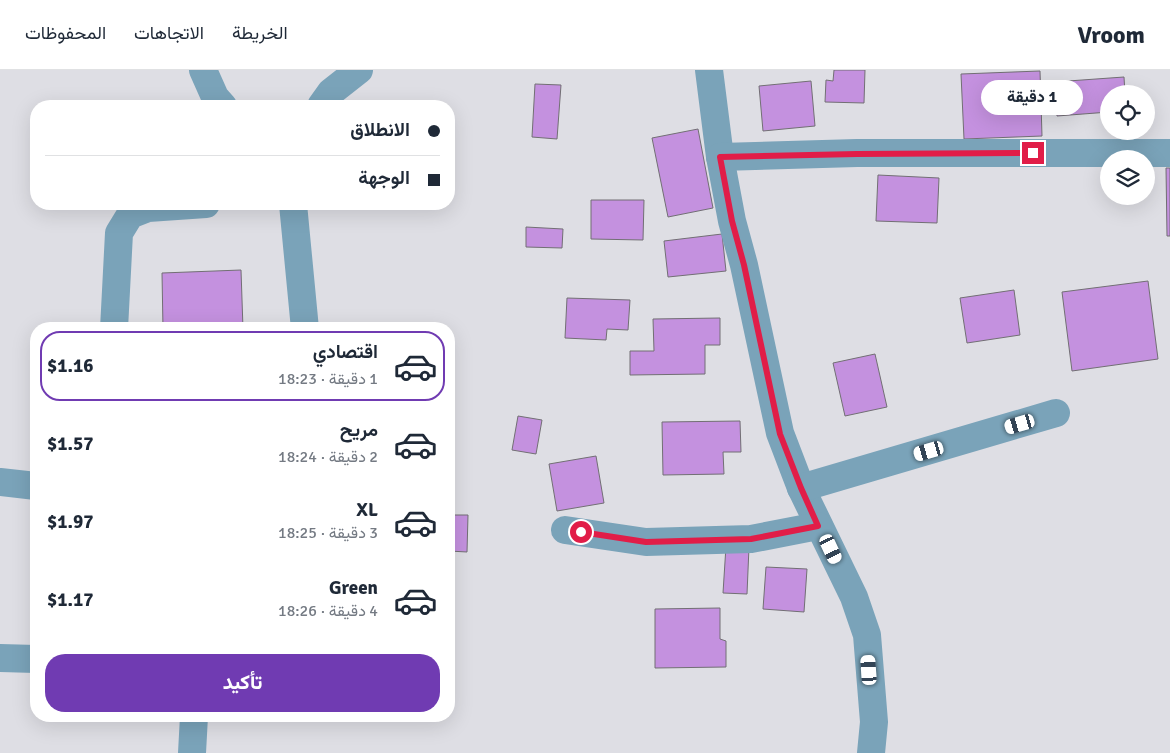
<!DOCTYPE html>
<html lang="ar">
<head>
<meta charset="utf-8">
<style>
  :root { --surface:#fff; --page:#f6f6f7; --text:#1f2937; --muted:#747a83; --line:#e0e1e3; --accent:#703bb2 }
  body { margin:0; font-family:Signika,Vazirmatn,sans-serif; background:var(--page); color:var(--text); direction:rtl; height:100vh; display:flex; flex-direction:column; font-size:19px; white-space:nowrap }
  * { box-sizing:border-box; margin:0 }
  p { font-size:16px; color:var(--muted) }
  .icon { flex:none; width:28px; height:28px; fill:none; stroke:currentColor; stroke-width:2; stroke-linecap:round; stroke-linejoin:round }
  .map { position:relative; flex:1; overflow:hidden; direction:ltr }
  .details { position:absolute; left:30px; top:252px; width:425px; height:400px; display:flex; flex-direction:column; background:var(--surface); border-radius:20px; box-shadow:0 5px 20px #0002; direction:rtl }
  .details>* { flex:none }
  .hud { position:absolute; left:30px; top:30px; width:425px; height:110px; border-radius:20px; box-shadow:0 5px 20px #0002; direction:rtl; display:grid; align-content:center; height:110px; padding:0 15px; background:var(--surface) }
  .buttons { position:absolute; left:1100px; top:15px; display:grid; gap:10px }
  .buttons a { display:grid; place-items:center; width:55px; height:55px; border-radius:50%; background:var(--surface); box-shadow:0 5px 20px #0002; font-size:25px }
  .end { position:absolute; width:22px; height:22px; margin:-11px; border:6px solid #e11d48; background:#fff; box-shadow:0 0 0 2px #fff }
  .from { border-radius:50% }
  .bubble { position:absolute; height:35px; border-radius:18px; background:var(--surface); box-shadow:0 5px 20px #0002; font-size:16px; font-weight:800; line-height:35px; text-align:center; direction:rtl }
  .car { position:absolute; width:15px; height:30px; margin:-15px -8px; border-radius:6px; box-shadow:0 0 4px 1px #0007; background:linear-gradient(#fff 24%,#345 0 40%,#fff 0 76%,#345 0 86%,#fff 0) }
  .hud b { display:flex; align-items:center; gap:18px; height:48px; font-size:19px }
  .hud b+b { border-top:1px solid var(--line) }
  .hud i { width:12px; height:12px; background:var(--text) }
  ul { padding:9px 0 0; list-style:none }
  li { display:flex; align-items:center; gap:15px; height:70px; margin:0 10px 8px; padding:0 5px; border:2px solid transparent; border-radius:20px }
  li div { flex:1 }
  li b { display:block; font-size:19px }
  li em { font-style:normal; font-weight:800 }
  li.active { border-color:var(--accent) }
  li>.icon { width:45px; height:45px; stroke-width:1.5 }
  .action { display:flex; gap:10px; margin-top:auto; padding:10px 15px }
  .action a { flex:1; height:58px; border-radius:20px; background:var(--accent); color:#fff; font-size:20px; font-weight:800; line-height:58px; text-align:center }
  header { display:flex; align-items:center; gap:30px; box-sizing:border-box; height:70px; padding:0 25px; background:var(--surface); border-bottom:1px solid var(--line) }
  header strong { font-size:24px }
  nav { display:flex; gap:28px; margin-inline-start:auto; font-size:18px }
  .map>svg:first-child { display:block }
</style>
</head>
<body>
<header>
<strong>Vroom</strong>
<nav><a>الخريطة</a><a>الاتجاهات</a><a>المحفوظات</a></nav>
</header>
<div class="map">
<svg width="1170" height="683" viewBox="0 0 1170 683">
  <rect width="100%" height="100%" fill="#dedee4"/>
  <!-- building -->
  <g fill="#c491df" stroke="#726f74">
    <path d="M 834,0 L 865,0 L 864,33 L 825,32 L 826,10 L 833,11 Z"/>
    <path d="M 1040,1 L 1042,66 L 964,69 L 961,4 Z"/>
    <path d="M 1124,7 L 1125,24 L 1109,24 L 1109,42 L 1057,46 L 1054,12 Z"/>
    <path d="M 811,11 L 815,56 L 763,61 L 759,16 Z"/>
    <path d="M 535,14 L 561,15 L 557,69 L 532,67 Z"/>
    <path d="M 698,59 L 713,138 L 668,147 L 652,68 Z"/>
    <path d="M 1166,98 L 1170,98 L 1170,166 L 1167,166 Z"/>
    <path d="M 878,105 L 939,108 L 937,153 L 876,151 Z"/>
    <path d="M 591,130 L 644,130 L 643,170 L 591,169 Z"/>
    <path d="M 526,157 L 563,159 L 562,178 L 526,177 Z"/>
    <path d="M 722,164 L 726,201 L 668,207 L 664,171 Z"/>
    <path d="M 241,200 L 243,259 L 163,259 L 162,203 Z"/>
    <path d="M 1148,211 L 1158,289 L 1072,301 L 1062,222 Z"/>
    <path d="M 1014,220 L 1020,265 L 967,273 L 960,228 Z"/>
    <path d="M 567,228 L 630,230 L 628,260 L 607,259 L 606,270 L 565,268 Z"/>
    <path d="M 720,248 L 720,275 L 705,275 L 705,304 L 630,305 L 630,281 L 654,281 L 653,249 Z"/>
    <path d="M 875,284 L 887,337 L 845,346 L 833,293 Z"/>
    <path d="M 518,346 L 542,350 L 536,384 L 512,380 Z"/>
    <path d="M 740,351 L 741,382 L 723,382 L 724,404 L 663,405 L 662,352 Z"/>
    <path d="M 596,386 L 604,433 L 557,441 L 549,394 Z"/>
    <path d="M 449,445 L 468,445 L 467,482 L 449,481 Z"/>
    <path d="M 726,476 L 749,477 L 747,524 L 723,523 Z"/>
    <path d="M 766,497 L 807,499 L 804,542 L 763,539 Z"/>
    <path d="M 720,538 L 720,569 L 726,571 L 726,597 L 655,598 L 655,539 Z"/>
  </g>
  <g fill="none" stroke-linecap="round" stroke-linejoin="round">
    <!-- minor -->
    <g stroke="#7aa3b9" stroke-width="28">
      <path d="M 203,0 L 215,27 L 223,36"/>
      <path d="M 709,0 L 720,87 L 732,151 L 744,195 L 780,363 L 801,418 L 854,527 L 867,565 L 874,652 L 871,683"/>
      <path d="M 321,36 L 331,22 L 359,0"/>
      <path d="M 720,87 L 857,83 L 1170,83"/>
      <path d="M 293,134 L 305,259"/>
      <path d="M 114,259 L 119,163 L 130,145 L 148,138 L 206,134"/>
      <path d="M 0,412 L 36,416"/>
      <path d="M 801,418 L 1056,343"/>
      <path d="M 565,460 L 646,472 L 751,469 L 818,456"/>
      <path d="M 0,588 L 36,589"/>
      <path d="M 192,683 L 194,646"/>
    </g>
  </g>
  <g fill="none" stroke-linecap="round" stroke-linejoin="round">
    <!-- route -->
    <path stroke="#e11d48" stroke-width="6" d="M 581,462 L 646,472 L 751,469 L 818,456 L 801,418 L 780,364 L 744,195 L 732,151 L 720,87 L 857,84 L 1033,83"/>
  </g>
</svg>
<div class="buttons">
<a><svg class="icon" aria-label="locate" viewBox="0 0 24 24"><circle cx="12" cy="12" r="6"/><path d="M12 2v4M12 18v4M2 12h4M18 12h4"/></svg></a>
<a><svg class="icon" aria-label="layers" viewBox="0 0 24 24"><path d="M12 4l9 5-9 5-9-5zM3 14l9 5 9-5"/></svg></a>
</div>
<i class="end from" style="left:581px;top:462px"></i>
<i class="end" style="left:1033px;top:83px"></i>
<div class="bubble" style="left:981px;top:10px;width:102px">1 دقيقة</div>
<i class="car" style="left:1020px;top:354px;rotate:254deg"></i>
<i class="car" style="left:929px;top:381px;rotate:254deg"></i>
<i class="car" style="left:831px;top:479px;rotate:155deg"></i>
<i class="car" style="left:869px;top:600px;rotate:356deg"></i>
<div class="hud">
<b><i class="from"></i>الانطلاق</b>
<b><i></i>الوجهة</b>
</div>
<section class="details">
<ul>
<li class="active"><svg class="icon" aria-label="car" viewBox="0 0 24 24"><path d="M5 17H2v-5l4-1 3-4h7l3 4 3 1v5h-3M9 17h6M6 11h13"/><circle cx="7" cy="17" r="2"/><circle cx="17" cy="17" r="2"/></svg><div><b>اقتصادي</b><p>1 دقيقة · 18:23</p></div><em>$1.16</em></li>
<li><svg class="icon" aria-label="car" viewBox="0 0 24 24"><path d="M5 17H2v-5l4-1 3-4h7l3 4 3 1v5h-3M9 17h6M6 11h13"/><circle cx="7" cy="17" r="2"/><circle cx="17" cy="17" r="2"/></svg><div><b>مريح</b><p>2 دقيقة · 18:24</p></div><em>$1.57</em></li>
<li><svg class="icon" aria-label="car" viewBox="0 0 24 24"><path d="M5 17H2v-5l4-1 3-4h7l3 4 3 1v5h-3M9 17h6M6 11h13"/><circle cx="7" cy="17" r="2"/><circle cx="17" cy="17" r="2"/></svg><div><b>XL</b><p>3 دقيقة · 18:25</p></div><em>$1.97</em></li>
<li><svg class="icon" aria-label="car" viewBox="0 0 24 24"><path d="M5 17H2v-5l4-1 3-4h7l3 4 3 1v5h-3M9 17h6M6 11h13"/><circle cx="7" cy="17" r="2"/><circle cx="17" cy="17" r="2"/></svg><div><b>Green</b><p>4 دقيقة · 18:26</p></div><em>$1.17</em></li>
</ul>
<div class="action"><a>تأكيد</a></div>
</section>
</div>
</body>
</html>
